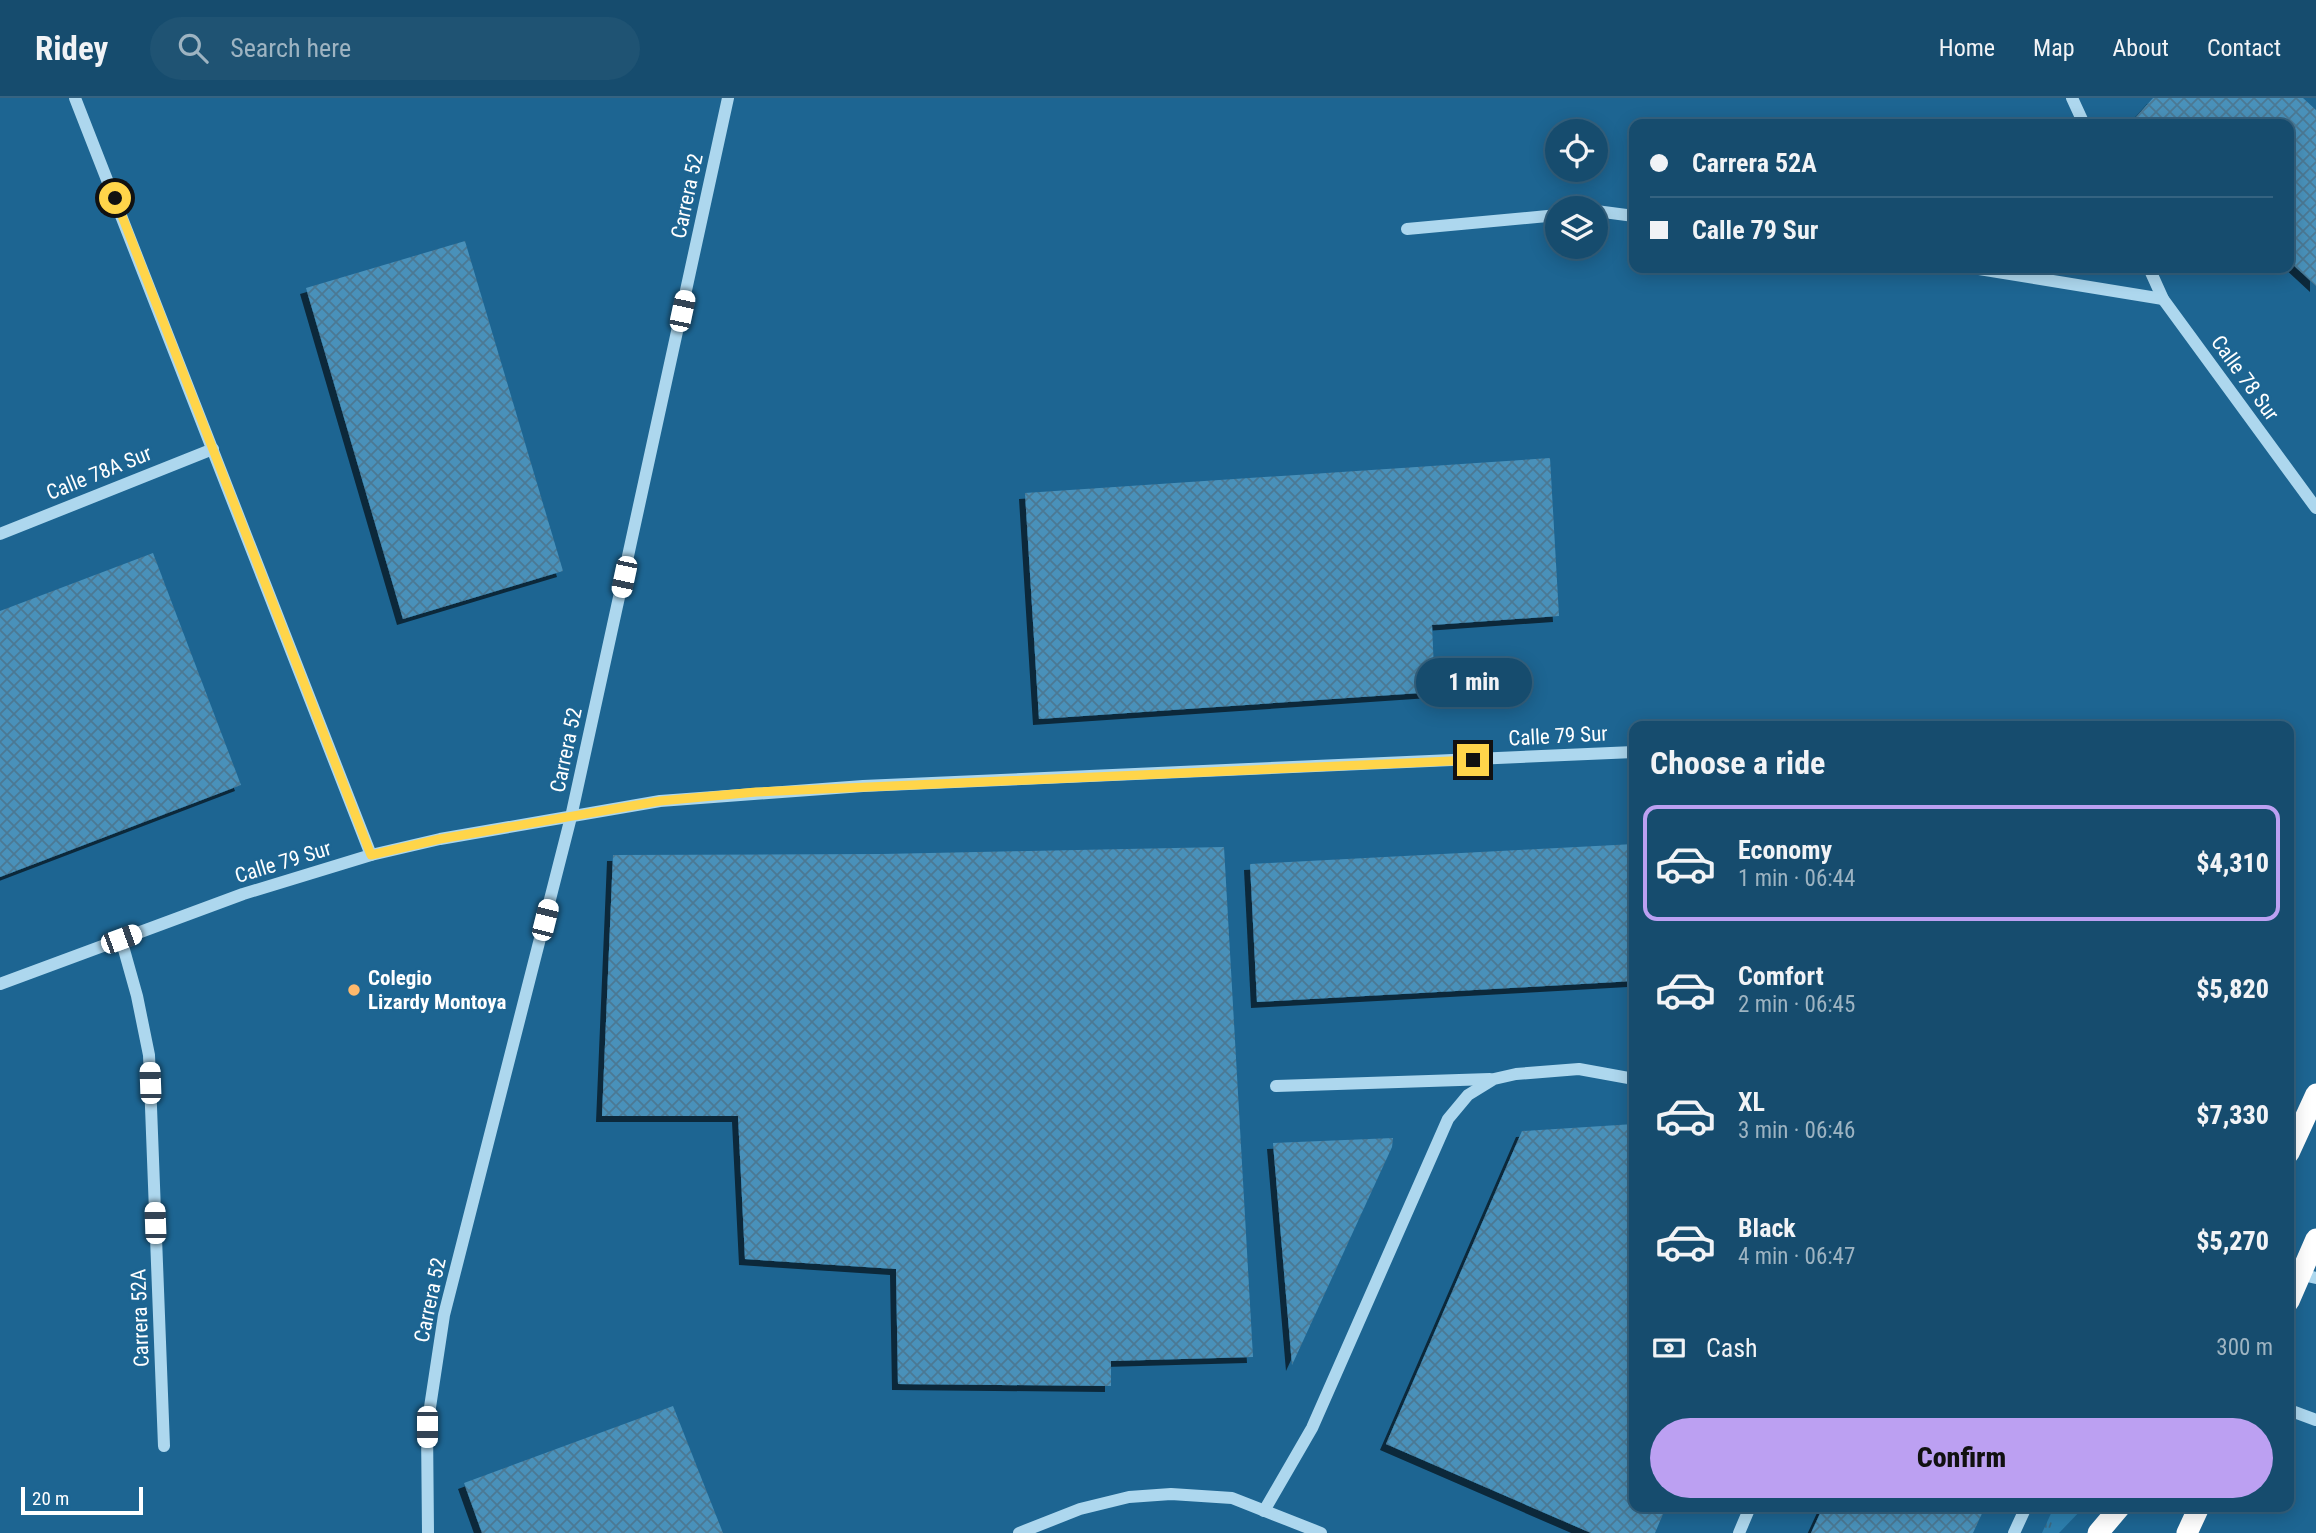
<!DOCTYPE html>
<html lang="en">
<head>
<meta charset="utf-8">
<style>
  :root { --surface:#164c6e; --page:#1f5373; --text:#f1f3f6; --muted:#9eb4c2; --line:#356381; --accent:#bca0f2 }
  body { margin:0; font-family:"Roboto Condensed",sans-serif; background:var(--page); color:var(--text); height:100vh; display:flex; flex-direction:column; font-size:26px; white-space:nowrap }
  * { box-sizing:border-box; margin:0 }
  p { font-size:23px; color:var(--muted) }
  .icon { flex:none; width:38px; height:38px; fill:none; stroke:currentColor; stroke-width:2; stroke-linecap:round; stroke-linejoin:round }
  .map { position:relative; flex:1; overflow:hidden }
  .details { position:absolute; left:1629px; top:623px; width:665px; height:791px; display:flex; flex-direction:column; background:var(--surface); border-radius:14px; box-shadow:0 4px 18px #0003,0 0 0 2px var(--line) }
  .details>* { flex:none }
  .top-card { position:absolute; left:1629px; top:21px; width:665px; height:154px; border-radius:14px; box-shadow:0 4px 18px #0003,0 0 0 2px var(--line); display:grid; align-content:center; height:154px; padding:0 21px; background:var(--surface) }
  .fabs { position:absolute; left:1545px; top:21px; display:grid; gap:14px }
  .fabs a { display:grid; place-items:center; width:63px; height:63px; border-radius:50%; background:var(--surface); box-shadow:0 4px 18px #0003,0 0 0 2px var(--line); font-size:35px }
  .scale { position:absolute; left:21px; bottom:18px; width:122px; box-sizing:border-box; padding-left:7px; border:4px solid #fff; border-top:0; font-size:19px; line-height:24px; white-space:nowrap; color:#fff; -webkit-text-stroke:5px #1d6592; paint-order:stroke }
  .end { position:absolute; width:32px; height:32px; margin:-16px; border:9px solid #ffd54a; background:#111; box-shadow:0 0 0 4px #111 }
  .from { border-radius:50% }
  .bubble { position:absolute; height:49px; border-radius:24px; background:var(--surface); box-shadow:0 4px 18px #0003,0 0 0 2px var(--line); font-size:23px; font-weight:800; line-height:49px; text-align:center }
  .car { position:absolute; width:21px; height:42px; margin:-21px -10px; border-radius:9px; box-shadow:0 0 5px 2px #0007; background:linear-gradient(#fff 24%,#345 0 40%,#fff 0 76%,#345 0 86%,#fff 0) }
  .top-card b { display:flex; align-items:center; gap:24px; height:66px; font-size:26px }
  .top-card b+b { border-top:2px solid var(--line) }
  .top-card i { width:18px; height:18px; background:var(--text) }
  ul { padding:0; list-style:none }
  li { display:flex; align-items:center; gap:21px; height:116px; margin:0 14px 10px; padding:0 7px; border:4px solid transparent; border-radius:14px }
  li div { flex:1 }
  li b { display:block; font-size:26px }
  li em { font-style:normal; font-weight:800 }
  li.selected { border-color:var(--accent) }
  li>.icon { width:63px; height:63px; stroke-width:1.5 }
  h2 { padding:0 21px; font-size:32px; line-height:84px }
  .pay { display:flex; align-items:center; gap:18px; height:77px; padding:0 21px; font-size:26px }
  .pay p { margin-inline-start:auto }
  .primary-button { display:flex; gap:14px; margin-top:auto; padding:14px 21px }
  .primary-button a { flex:1; height:80px; border-radius:42px; background:var(--accent); color:#111; font-size:28px; font-weight:800; line-height:80px; text-align:center }
  header { display:flex; align-items:center; gap:42px; box-sizing:border-box; height:98px; padding:0 35px; background:var(--surface); border-bottom:2px solid var(--line) }
  header strong { font-size:33px }
  nav { display:flex; gap:38px; margin-inline-start:auto; font-size:24px }
  .search { width:490px; height:63px; background:var(--page); display:flex; align-items:center; gap:18px; box-sizing:border-box; padding:0 24px; border-radius:38px; color:var(--muted); font-size:26px }
  .map>svg:first-child { display:block }
</style>
</head>
<body>
<header>
<strong>Ridey</strong>
<div class="search"><svg class="icon" aria-label="search" viewBox="0 0 24 24"><circle cx="10" cy="10" r="6"/><path d="M15 15l6 6"/></svg>Search here</div>
<nav><a>Home</a><a>Map</a><a>About</a><a>Contact</a></nav>
</header>
<div class="map">
<svg width="2316" height="1435" viewBox="0 0 2316 1435">
  <defs>
    <pattern id="grass-tufts" width="24" height="20" patternUnits="userSpaceOnUse" patternTransform="scale(1.75)"><rect width="24" height="20" fill="#2d7fae"/><path d="M3 7l-1-3M5 7V3M7 7l1-3M15 17l-1-3M17 17v-4M19 17l1-3" fill="none" stroke="#3b6882"/></pattern>
    <pattern id="building-cross-hatch" width="8" height="8" patternUnits="userSpaceOnUse" patternTransform="scale(1.75)"><rect width="8" height="8" fill="#4a91ba"/><path d="M0 0l8 8M0 8l8-8" fill="none" stroke="#4b7994"/></pattern>
    <filter id="shadow"><feDropShadow dx="-6" dy="6" stdDeviation="0" flood-color="#0009"/></filter>
  </defs>
  <rect width="100%" height="100%" fill="#1d6592"/>
  <!-- grass -->
  <path fill="url(#grass-tufts)" d="M 2054,1409 L 2084,1409 L 2059,1435 L 2042,1435 Z"/>
  <!-- building -->
  <g fill="url(#building-cross-hatch)" filter="url(#shadow)">
    <path d="M 2153,0 L 2303,0 L 2316,12 L 2316,188 L 2289,163 L 2289,26 L 2144,26 L 2136,19 Z"/>
    <path d="M 465,143 L 563,473 L 403,521 L 306,190 Z"/>
    <path d="M 1550,360 L 1559,518 L 1432,527 L 1435,594 L 1039,621 L 1025,395 Z"/>
    <path d="M 153,455 L 241,687 L 0,779 L 0,513 Z"/>
    <path d="M 1634,746 L 1634,883 L 1257,904 L 1250,766 Z"/>
    <path d="M 1224,749 L 1253,1259 L 1111,1263 L 1111,1288 L 898,1286 L 896,1171 L 745,1161 L 738,1018 L 602,1018 L 613,757 L 882,756 Z"/>
    <path d="M 1634,1026 L 1634,1409 L 1666,1409 L 1655,1435 L 1591,1435 L 1386,1346 L 1522,1033 Z"/>
    <path d="M 1393,1040 L 1392,1049 L 1292,1267 L 1273,1045 Z"/>
    <path d="M 673,1308 L 723,1435 L 482,1435 L 464,1385 Z"/>
    <path d="M 1823,1409 L 1985,1409 L 1973,1435 L 1811,1435 Z"/>
  </g>
  <g fill="none" stroke-linecap="round" stroke-linejoin="round">
    <!-- minor -->
    <g stroke="#add7ee" stroke-width="12">
      <path d="M 75,0 L 371,757"/>
      <path d="M 2072,0 L 2084,26"/>
      <path d="M 1596,113 L 1634,118"/>
      <path d="M 1407,131 L 1558,117"/>
      <path d="M 1973,170 L 2163,201"/>
      <path d="M 2149,170 L 2163,201 L 2316,410"/>
      <path d="M 0,436 L 213,351"/>
      <path d="M 121,841 L 137,898 L 149,957 L 164,1348"/>
      <path d="M 0,886 L 243,796 L 371,757 L 440,741 L 660,703 L 863,688 L 1634,654"/>
      <path d="M 1276,988 L 1490,981"/>
      <path d="M 2289,1174 L 2316,1180"/>
      <path d="M 2289,1312 L 2316,1322"/>
      <path d="M 1264,1413 L 1312,1330 L 1448,1021 L 1468,997 L 1494,981 L 1516,976 L 1579,971 L 1634,981"/>
      <path d="M 428,1435 L 427,1329 L 444,1217 L 571,719 L 728,0"/>
      <path d="M 1019,1435 L 1080,1411 L 1129,1399 L 1171,1396 L 1232,1400 L 1321,1435"/>
      <path d="M 1739,1435 L 1750,1409"/>
      <path d="M 2014,1435 L 2026,1409"/>
    </g>
    <!-- highway -->
    <g stroke="#fff" stroke-width="21">
      <path d="M 2289,1055 L 2316,996"/>
      <path d="M 2289,1203 L 2316,1141"/>
      <path d="M 2098,1435 L 2120,1409"/>
      <path d="M 2187,1435 L 2199,1409"/>
    </g>
  </g>
  <g fill="none" stroke-linecap="round" stroke-linejoin="round">
    <!-- route -->
    <path stroke="#ffd54a" stroke-width="9" d="M 115,100 L 371,757 L 440,741 L 660,703 L 756,694 L 1473,662"/>
  </g>
  <!-- markers -->
  <circle fill="#feb96c" stroke="#1d6592" stroke-width="2.5" cx="354" cy="892" r="7"/>
  <g text-anchor="middle" stroke-width="5" stroke-linejoin="round" paint-order="stroke">
    <!-- street labels -->
    <g font-size="21" fill="#fff" stroke="#1d6592">
      <text transform="translate(687 98) rotate(-78)" y="7">Carrera 52</text>
      <text transform="translate(2245 280) rotate(54)" y="7">Calle 78 Sur</text>
      <text transform="translate(99 375) rotate(-22)" y="7">Calle 78A Sur</text>
      <text transform="translate(1558 638) rotate(-3)" y="7">Calle 79 Sur</text>
      <text transform="translate(566 652) rotate(-78)" y="7">Carrera 52</text>
      <text transform="translate(283 764) rotate(-17)" y="7">Calle 79 Sur</text>
      <text transform="translate(430 1202) rotate(-78)" y="7">Carrera 52</text>
      <text transform="translate(140 1220) rotate(-92)" y="7">Carrera 52A</text>
    </g>
    <!-- poi labels -->
    <g font-size="21" font-weight="bold" fill="#fff" stroke="#1d6592" text-anchor="start">
      <text x="368" y="887">Colegio<tspan x="368" dy="24">Lizardy Montoya</tspan></text>
    </g>
  </g>
</svg>
<div class="fabs">
<a><svg class="icon" aria-label="locate" viewBox="0 0 24 24"><circle cx="12" cy="12" r="6"/><path d="M12 2v4M12 18v4M2 12h4M18 12h4"/></svg></a>
<a><svg class="icon" aria-label="layers" viewBox="0 0 24 24"><path d="M12 4l9 5-9 5-9-5zM3 14l9 5 9-5"/></svg></a>
</div>
<div class="scale">20 m</div>
<i class="end from" style="left:115px;top:100px"></i>
<i class="end" style="left:1473px;top:662px"></i>
<div class="bubble" style="left:1416px;top:560px;width:116px">1 min</div>
<i class="car" style="left:682px;top:213px;rotate:12deg"></i>
<i class="car" style="left:624px;top:479px;rotate:192deg"></i>
<i class="car" style="left:545px;top:822px;rotate:14deg"></i>
<i class="car" style="left:121px;top:841px;rotate:70deg"></i>
<i class="car" style="left:150px;top:985px;rotate:358deg"></i>
<i class="car" style="left:155px;top:1125px;rotate:358deg"></i>
<i class="car" style="left:427px;top:1329px;rotate:180deg"></i>
<div class="top-card">
<b><i class="from"></i>Carrera 52A</b>
<b><i></i>Calle 79 Sur</b>
</div>
<section class="details">
<h2>Choose a ride</h2>
<ul>
<li class="selected"><svg class="icon" aria-label="car" viewBox="0 0 24 24"><path d="M5 17H2v-5l4-1 3-4h7l3 4 3 1v5h-3M9 17h6M6 11h13"/><circle cx="7" cy="17" r="2"/><circle cx="17" cy="17" r="2"/></svg><div><b>Economy</b><p>1 min · 06:44</p></div><em>$4,310</em></li>
<li><svg class="icon" aria-label="car" viewBox="0 0 24 24"><path d="M5 17H2v-5l4-1 3-4h7l3 4 3 1v5h-3M9 17h6M6 11h13"/><circle cx="7" cy="17" r="2"/><circle cx="17" cy="17" r="2"/></svg><div><b>Comfort</b><p>2 min · 06:45</p></div><em>$5,820</em></li>
<li><svg class="icon" aria-label="car" viewBox="0 0 24 24"><path d="M5 17H2v-5l4-1 3-4h7l3 4 3 1v5h-3M9 17h6M6 11h13"/><circle cx="7" cy="17" r="2"/><circle cx="17" cy="17" r="2"/></svg><div><b>XL</b><p>3 min · 06:46</p></div><em>$7,330</em></li>
<li><svg class="icon" aria-label="car" viewBox="0 0 24 24"><path d="M5 17H2v-5l4-1 3-4h7l3 4 3 1v5h-3M9 17h6M6 11h13"/><circle cx="7" cy="17" r="2"/><circle cx="17" cy="17" r="2"/></svg><div><b>Black</b><p>4 min · 06:47</p></div><em>$5,270</em></li>
</ul>
<div class="pay"><svg class="icon" aria-label="cash" viewBox="0 0 24 24"><path d="M3 7h18v10H3z"/><circle cx="12" cy="12" r="2"/></svg>Cash<p>300 m</p></div>
<div class="primary-button"><a>Confirm</a></div>
</section>
</div>
</body>
</html>
